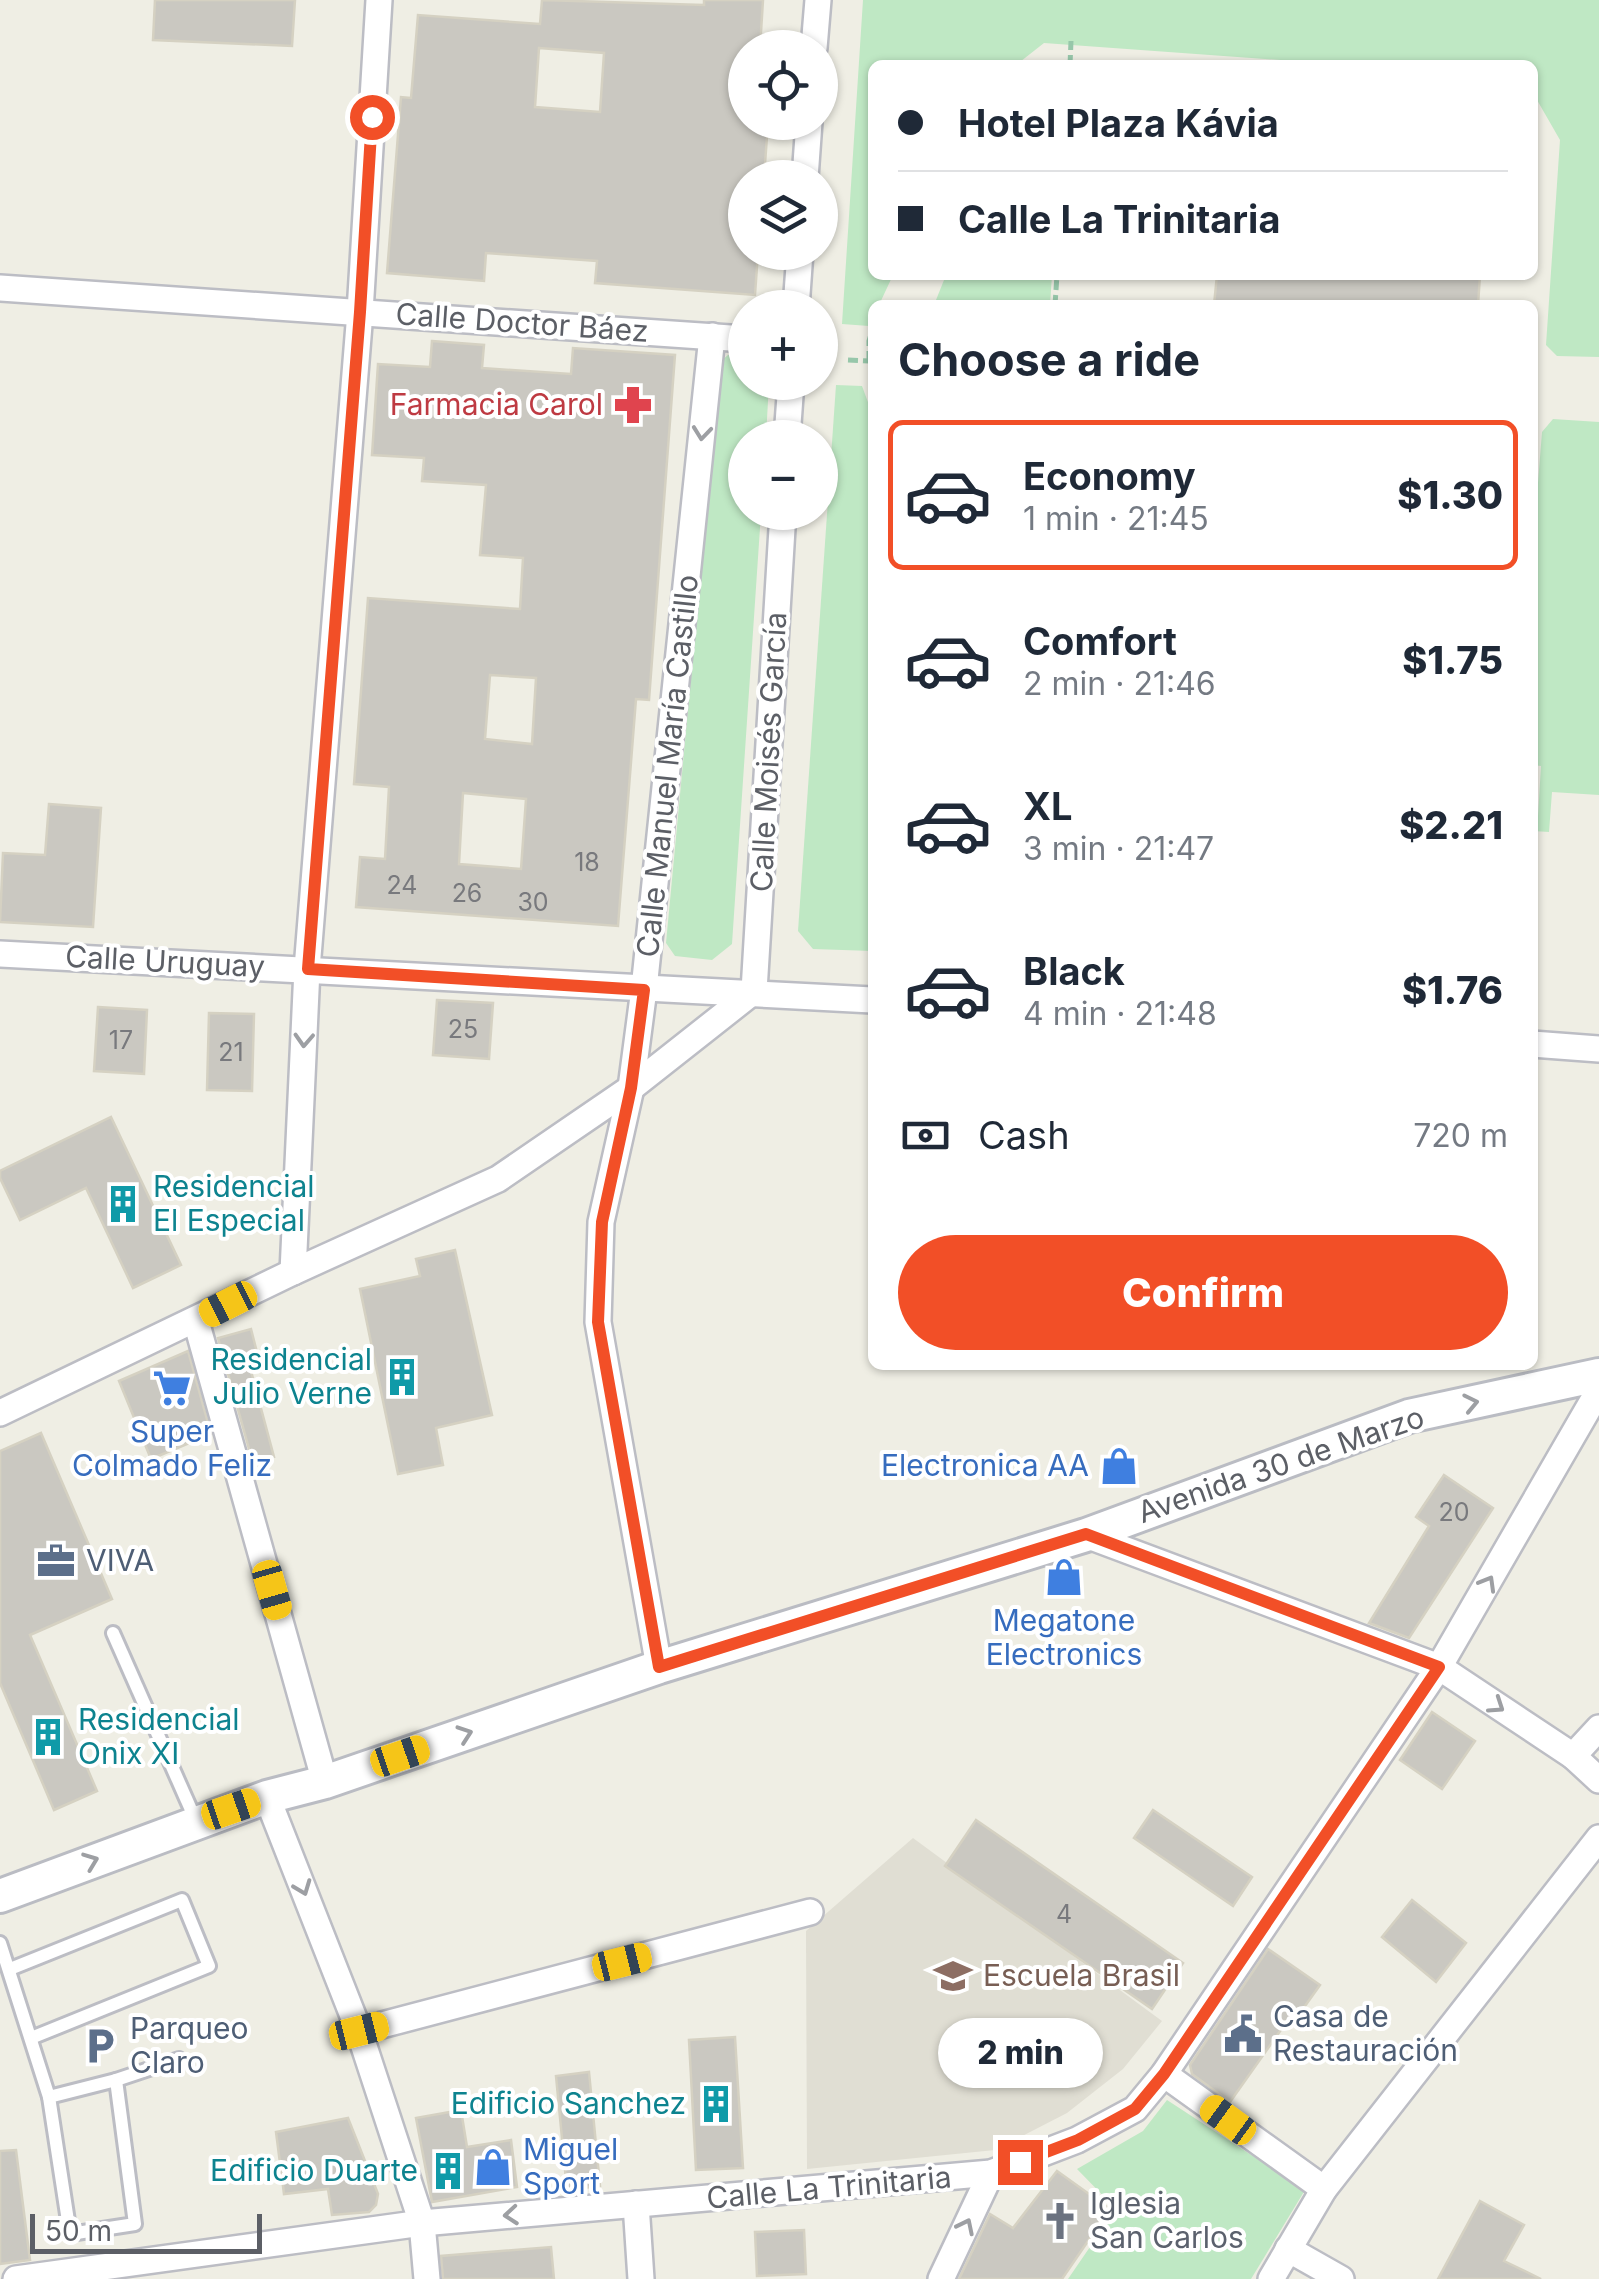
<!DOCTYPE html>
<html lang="en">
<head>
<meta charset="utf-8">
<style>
  :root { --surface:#fff; --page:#f2f2f3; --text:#1f2937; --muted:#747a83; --line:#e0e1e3; --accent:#f24f27 }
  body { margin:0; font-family:Inter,sans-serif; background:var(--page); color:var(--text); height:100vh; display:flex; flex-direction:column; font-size:38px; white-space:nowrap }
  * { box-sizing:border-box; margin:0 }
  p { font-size:32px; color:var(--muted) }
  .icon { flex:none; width:55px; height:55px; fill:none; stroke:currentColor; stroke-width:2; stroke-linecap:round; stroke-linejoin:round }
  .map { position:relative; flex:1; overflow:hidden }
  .sheet { position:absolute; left:868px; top:300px; width:670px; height:1070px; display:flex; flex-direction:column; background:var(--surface); border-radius:15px; box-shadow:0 2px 8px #0004 }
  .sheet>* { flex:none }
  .hud { position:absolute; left:868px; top:60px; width:670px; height:220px; border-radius:15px; box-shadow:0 2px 8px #0004; display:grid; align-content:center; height:220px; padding:0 30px; background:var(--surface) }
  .fabs { position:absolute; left:728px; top:30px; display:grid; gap:20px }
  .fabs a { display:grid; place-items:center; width:110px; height:110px; border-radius:50%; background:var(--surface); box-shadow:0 2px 8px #0004; font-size:50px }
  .scale { position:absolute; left:30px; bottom:25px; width:232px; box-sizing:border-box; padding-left:10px; border:5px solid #5c5f66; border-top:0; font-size:28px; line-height:35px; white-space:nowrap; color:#5c5f66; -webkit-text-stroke:8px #fff; paint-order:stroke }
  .end { position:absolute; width:45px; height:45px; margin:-22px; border:12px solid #f24f27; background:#fff; box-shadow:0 0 0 5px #fff }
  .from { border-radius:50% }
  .bubble { position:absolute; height:70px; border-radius:35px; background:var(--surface); box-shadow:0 2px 8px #0004; font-size:32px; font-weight:800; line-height:70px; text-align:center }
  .car { position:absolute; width:30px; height:60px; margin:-30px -15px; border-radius:12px; box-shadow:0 0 8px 2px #0007; background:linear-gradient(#f5c518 24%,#345 0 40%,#f5c518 0 76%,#345 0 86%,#f5c518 0) }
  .hud b { display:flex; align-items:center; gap:35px; height:95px; font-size:38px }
  .hud b+b { border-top:2px solid var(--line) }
  .hud i { width:25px; height:25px; background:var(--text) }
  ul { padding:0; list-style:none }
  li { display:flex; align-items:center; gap:30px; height:150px; margin:0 20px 15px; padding:0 10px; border:5px solid transparent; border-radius:15px }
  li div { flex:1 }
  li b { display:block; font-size:38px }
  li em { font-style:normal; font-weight:800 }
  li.current { border-color:var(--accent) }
  li>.icon { width:90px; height:90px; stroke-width:1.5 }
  h2 { padding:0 30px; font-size:45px; line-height:120px }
  .pay { display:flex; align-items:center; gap:25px; height:110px; padding:0 30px; font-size:38px }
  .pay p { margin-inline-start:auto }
  .primary-button { display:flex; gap:20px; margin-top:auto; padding:20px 30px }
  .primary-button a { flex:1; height:115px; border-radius:60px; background:var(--accent); color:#fff; font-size:40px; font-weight:800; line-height:115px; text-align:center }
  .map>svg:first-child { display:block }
</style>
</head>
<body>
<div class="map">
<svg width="1599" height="2279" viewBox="0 0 1599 2279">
  <rect width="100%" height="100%" fill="#efeee4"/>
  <!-- education -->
  <path fill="#e0ded3" d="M 913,1838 L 1162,2021 L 1123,2069 L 1067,2113 L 995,2150 L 807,2169 L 806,1931 Z"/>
  <!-- green -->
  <g fill="#bfe8c4">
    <path d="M 863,0 L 1599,0 L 1599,357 L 1557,356 L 1546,345 L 1560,140 L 1533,93 L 1532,65 L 1350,65 L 1044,43 L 1016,65 L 872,65 L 872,275 L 893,275 L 879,305 L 872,305 L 869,326 L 842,324 Z"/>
    <path d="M 946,275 L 1052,275 L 1050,305 L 934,305 Z"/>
    <path d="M 728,355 L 745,357 L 745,382 L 769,383 L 766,437 L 745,438 L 745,512 L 761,513 L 732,944 L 712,960 L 675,956 L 666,943 L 721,361 Z"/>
    <path d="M 836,385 L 862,386 L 872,413 L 872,951 L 813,949 L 798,931 Z"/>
    <path d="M 1553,419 L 1599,422 L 1599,795 L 1552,792 L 1549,832 L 1533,831 L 1533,816 L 1538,816 L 1541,766 L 1532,765 L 1532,559 L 1542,432 Z"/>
    <path d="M 1167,2100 L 1305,2190 L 1251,2279 L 1068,2279 L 1116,2209 L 1077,2169 L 1143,2131 Z"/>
  </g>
  <!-- building -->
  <g fill="#cac8c1" stroke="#d5d1c2" stroke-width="2.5" fill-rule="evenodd">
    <path d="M 155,0 L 295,0 L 292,46 L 153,40 Z"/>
    <path d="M 542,0 L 704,5 L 704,0 L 763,0 L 760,48 L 745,48 L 745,122 L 768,122 L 764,178 L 745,178 L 745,252 L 758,252 L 755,295 L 595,283 L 597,261 L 486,253 L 484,281 L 387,273 L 401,97 L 411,98 L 418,15 L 540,24 ZM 539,48 L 604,53 L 600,112 L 535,107 Z"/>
    <path d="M 1217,275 L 1480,275 L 1478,305 L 1214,305 Z"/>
    <path d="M 432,341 L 484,345 L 482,368 L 571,374 L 573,348 L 675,355 L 649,700 L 636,699 L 618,926 L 356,907 L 360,857 L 385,859 L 389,787 L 354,784 L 368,598 L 520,609 L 523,558 L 480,555 L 486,485 L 422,481 L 424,458 L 372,455 L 378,364 L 430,367 ZM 490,675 L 536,678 L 532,744 L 485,739 ZM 463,793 L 526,799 L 521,869 L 459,864 Z"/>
    <path d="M 49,804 L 101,808 L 93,927 L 0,922 L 3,853 L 45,855 Z"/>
    <path d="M 437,1000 L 493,1003 L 489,1059 L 433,1055 Z"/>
    <path d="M 98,1007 L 147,1010 L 144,1074 L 94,1071 Z"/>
    <path d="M 209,1013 L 254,1014 L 252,1091 L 207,1090 Z"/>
    <path d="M 111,1117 L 181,1265 L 133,1288 L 86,1188 L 20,1220 L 0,1178 L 0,1171 Z"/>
    <path d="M 455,1250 L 492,1415 L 436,1428 L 443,1465 L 398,1474 L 360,1289 L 420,1276 L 416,1259 Z"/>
    <path d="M 251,1329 L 261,1368 L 251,1371 L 274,1457 L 253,1463 L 218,1338 Z"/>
    <path d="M 188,1351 L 211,1434 L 151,1459 L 119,1381 Z"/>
    <path d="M 41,1433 L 112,1599 L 30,1635 L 97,1791 L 54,1810 L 0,1683 L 0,1451 Z"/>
    <path d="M 1444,1475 L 1493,1508 L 1409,1638 L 1369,1623 L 1429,1526 L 1416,1517 Z"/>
    <path d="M 1432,1712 L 1475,1741 L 1442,1789 L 1400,1760 Z"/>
    <path d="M 1153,1810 L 1252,1877 L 1233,1906 L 1134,1838 Z"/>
    <path d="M 976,1820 L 1183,1963 L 1152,2009 L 945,1866 Z"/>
    <path d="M 1412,1900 L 1466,1943 L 1436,1982 L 1382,1937 Z"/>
    <path d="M 1268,1949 L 1320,1985 L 1300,2013 L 1295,2010 L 1230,2102 L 1192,2074 L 1190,2065 Z"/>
    <path d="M 735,2037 L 743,2168 L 696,2170 L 689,2040 Z"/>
    <path d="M 589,2072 L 600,2186 L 567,2190 L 556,2076 Z"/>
    <path d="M 461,2110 L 467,2147 L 511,2140 L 517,2187 L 432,2202 L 416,2118 Z"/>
    <path d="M 348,2118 L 378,2194 L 376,2205 L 369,2212 L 332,2215 L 328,2189 L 284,2194 L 276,2132 Z"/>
    <path d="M 16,2150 L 30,2260 L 0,2264 L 0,2151 Z"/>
    <path d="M 1057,2171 L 1110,2209 L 1062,2279 L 959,2279 L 990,2214 L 1013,2228 Z"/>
    <path d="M 1480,2201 L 1524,2225 L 1504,2261 L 1541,2279 L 1438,2279 Z"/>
    <path d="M 804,2230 L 806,2274 L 757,2276 L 755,2232 Z"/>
    <path d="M 551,2247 L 554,2279 L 443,2279 L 441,2256 Z"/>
  </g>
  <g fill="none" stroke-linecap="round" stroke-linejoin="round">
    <!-- service casing -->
    <g stroke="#bcbdc4" stroke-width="18">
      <g id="service">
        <path d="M 113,1633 L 196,1821"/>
        <path d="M 0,1943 L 49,2097 L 70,2234 L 135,2224 L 116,2080 L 179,2059"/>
        <path d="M 10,1969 L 182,1900 L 209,1966 L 31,2038"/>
        <path d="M 49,2097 L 116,2080"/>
      </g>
    </g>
    <!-- minor casing -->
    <g stroke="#bcbdc4" stroke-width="30">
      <g id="minor">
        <path d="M 814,48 L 818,0"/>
        <path d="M 805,178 L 809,122"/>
        <path d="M 0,288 L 745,339"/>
        <path d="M 796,308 L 800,252"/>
        <path d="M 787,438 L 791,382"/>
        <path d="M 0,954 L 872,1000"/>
        <path d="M 754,991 L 783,512"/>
        <path d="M 1532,1044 L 1599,1049"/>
        <path d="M 293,1272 L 307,969 L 360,312 L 379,0"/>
        <path d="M 196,1321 L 325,1782"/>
        <path d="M 0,1413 L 293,1272 L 498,1179 L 631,1088 L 754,991"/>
        <path d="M 1086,1535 L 1439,1667 L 1573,1756 L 1599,1780"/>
        <path d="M 659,1667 L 598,1322 L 601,1222 L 631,1088 L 644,989 L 712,336"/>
        <path d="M 1573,1756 L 1599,1728"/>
        <path d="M 267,1797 L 359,2031 L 422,2223 L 427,2279"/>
        <path d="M 359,2031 L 810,1912"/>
        <path d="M 1164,2074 L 1324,2189"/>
        <path d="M 636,2204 L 641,2279"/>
        <path d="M 1288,2249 L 1341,2279"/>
        <path d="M 16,2279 L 422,2223 L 991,2173 L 1077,2140 L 1135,2109 L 1164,2074 L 1439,1667 L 1599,1390"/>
        <path d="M 941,2279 L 991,2173"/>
        <path d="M 1271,2279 L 1324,2189 L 1599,1838"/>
      </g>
    </g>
    <!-- secondary casing -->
    <g stroke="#babcc3" stroke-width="38">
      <path id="secondary" d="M 0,1896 L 267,1797 L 325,1782 L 659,1667 L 1086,1535 L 1409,1416 L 1599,1375"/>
    </g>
    <!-- path -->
    <g stroke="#97c7aa" stroke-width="5" stroke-dasharray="10 5" stroke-linecap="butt">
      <path d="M 1070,65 L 1071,41"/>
      <path d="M 1055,305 L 1057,275"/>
      <path d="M 848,360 L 870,361"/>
      <path d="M 869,361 L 869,341 L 872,331"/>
    </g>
    <!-- service -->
    <use href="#service" stroke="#fff" stroke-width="12"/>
    <!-- minor -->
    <use href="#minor" stroke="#fff" stroke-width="25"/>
    <!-- secondary -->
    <use href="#secondary" stroke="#fff" stroke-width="32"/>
  </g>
  <!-- one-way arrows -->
  <defs><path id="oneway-chevron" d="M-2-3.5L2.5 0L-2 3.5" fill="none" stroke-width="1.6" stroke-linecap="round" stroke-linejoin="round" transform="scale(2.5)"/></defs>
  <g stroke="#9d9fa3">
    <use href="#oneway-chevron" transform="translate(702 433) rotate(96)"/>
    <use href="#oneway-chevron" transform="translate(304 1040) rotate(93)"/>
    <use href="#oneway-chevron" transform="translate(1471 1403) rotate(-12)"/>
    <use href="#oneway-chevron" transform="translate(1488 1583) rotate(-60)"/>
    <use href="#oneway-chevron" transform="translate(1497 1706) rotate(34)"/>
    <use href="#oneway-chevron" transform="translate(465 1734) rotate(-19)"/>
    <use href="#oneway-chevron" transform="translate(91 1861) rotate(-21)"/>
    <use href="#oneway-chevron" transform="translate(303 1888) rotate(69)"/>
    <use href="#oneway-chevron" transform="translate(511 2215) rotate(175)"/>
    <use href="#oneway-chevron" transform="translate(966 2226) rotate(-64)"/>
  </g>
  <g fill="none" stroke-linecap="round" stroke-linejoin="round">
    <!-- route -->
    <path stroke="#f24f27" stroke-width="12" d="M 372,117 L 360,312 L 308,969 L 644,990 L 631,1088 L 602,1222 L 598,1322 L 659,1667 L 1086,1534 L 1439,1667 L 1164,2074 L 1135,2109 L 1078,2140 L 1020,2162"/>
  </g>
  <!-- icons -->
  <defs>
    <g id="pharmacy-bare" transform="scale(3)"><path d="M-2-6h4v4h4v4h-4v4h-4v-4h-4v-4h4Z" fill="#e0444e" stroke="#fff" stroke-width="2.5" paint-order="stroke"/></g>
    <g id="building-bare" transform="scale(3)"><path d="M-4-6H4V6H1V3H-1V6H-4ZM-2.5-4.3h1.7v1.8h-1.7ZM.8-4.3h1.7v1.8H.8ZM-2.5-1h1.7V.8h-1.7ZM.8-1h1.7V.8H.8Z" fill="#0f9aa8" stroke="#fff" stroke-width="2.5" paint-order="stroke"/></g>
    <g id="supermarket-bare" transform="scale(3)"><path d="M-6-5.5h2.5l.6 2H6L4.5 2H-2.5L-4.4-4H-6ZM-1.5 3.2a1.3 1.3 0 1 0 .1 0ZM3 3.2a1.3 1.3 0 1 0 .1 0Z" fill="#3f7fe0" stroke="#fff" stroke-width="2.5" paint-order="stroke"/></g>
    <g id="shop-bare" transform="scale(3)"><path d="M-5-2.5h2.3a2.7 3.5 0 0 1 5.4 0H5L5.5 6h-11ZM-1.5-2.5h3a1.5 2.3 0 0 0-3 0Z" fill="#3f7fe0" stroke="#fff" stroke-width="2.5" paint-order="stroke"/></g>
    <g id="office-bare" transform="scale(3)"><path d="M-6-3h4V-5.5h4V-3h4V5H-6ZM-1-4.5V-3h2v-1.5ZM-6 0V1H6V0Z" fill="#5c6f8a" stroke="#fff" stroke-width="2.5" paint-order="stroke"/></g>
    <g id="school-bare" transform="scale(3)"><path d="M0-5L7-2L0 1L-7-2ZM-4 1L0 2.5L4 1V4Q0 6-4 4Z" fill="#8d6e63" stroke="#fff" stroke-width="2.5" paint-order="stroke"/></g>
    <g id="civic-bare" transform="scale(3)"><path d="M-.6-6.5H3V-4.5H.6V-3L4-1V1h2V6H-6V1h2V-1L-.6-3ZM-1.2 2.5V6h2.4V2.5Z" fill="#5c6f8a" stroke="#fff" stroke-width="2.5" paint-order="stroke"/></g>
    <g id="parking-bare" transform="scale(3)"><path d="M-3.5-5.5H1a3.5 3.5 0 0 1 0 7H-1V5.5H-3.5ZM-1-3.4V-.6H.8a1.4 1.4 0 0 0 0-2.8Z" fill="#5c6f8a" stroke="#fff" stroke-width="2.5" paint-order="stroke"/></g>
    <g id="church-bare" transform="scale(3)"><path d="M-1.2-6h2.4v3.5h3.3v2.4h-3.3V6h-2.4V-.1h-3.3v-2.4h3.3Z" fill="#6b7280" stroke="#fff" stroke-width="2.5" paint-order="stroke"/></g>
  </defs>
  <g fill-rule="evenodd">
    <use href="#pharmacy-bare" x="633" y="405"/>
    <use href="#building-bare" x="123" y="1204"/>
    <use href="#building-bare" x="402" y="1377"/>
    <use href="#supermarket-bare" x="172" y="1388"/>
    <use href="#shop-bare" x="1119" y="1466"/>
    <use href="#office-bare" x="56" y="1561"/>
    <use href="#shop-bare" x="1064" y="1577"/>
    <use href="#building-bare" x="48" y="1737"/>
    <use href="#school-bare" x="953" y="1976"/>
    <use href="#civic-bare" x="1243" y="2034"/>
    <use href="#parking-bare" x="100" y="2046"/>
    <use href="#building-bare" x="716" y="2104"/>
    <use href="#shop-bare" x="493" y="2167"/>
    <use href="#building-bare" x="448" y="2171"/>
    <use href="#church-bare" x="1060" y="2221"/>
  </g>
  <g text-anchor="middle" stroke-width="8" stroke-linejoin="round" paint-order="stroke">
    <!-- number labels -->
    <g font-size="25" fill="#78797d">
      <text x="587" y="871">18</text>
      <text x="402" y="894">24</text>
      <text x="467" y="902">26</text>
      <text x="533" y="911">30</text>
      <text x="463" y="1038">25</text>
      <text x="121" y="1049">17</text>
      <text x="231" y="1061">21</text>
      <text x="1454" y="1521">20</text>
      <text x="1064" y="1923">4</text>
    </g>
    <!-- street labels -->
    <g font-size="30" fill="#5c5f66" stroke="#fff">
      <text transform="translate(522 323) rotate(4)" y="10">Calle Doctor Báez</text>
      <text transform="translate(769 752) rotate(-87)" y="10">Calle Moisés García</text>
      <text transform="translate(668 766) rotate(-84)" y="10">Calle Manuel María Castillo</text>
      <text transform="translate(165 962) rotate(3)" y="10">Calle Uruguay</text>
      <text transform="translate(1281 1465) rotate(-19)" y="10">Avenida 30 de Marzo</text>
      <text transform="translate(829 2188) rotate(-5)" y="10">Calle La Trinitaria</text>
    </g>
    <!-- health labels -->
    <g font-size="30" fill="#be3a42" stroke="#fff" text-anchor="end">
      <text x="603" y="415">Farmacia Carol</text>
    </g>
    <!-- culture labels -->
    <g font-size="30" fill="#0d838f" stroke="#fff" text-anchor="end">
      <text x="153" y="1197" text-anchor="start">Residencial<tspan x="153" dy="34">El Especial</tspan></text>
      <text x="372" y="1370">Residencial<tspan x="372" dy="34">Julio Verne</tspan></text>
      <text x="78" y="1730" text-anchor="start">Residencial<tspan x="78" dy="34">Onix XI</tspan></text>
      <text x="686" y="2114">Edificio Sanchez</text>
      <text x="418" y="2181">Edificio Duarte</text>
    </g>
    <!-- shop labels -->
    <g font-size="30" fill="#366cbe" stroke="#fff">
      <text x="172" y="1442">Super<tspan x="172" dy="34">Colmado Feliz</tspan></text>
      <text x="1089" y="1476" text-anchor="end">Electronica AA</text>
      <text x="1064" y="1631">Megatone<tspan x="1064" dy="34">Electronics</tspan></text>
      <text x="523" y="2160" text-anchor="start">Miguel<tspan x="523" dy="34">Sport</tspan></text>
    </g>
    <!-- service labels -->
    <g font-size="30" fill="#4e5e75" stroke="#fff" text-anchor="start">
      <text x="86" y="1571">VIVA</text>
      <text x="1273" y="2027">Casa de<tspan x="1273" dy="34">Restauración</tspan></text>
      <text x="130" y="2039">Parqueo<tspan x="130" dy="34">Claro</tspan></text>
    </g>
    <!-- education labels -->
    <g font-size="30" fill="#785e54" stroke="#fff" text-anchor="start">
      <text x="983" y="1986">Escuela Brasil</text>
    </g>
    <!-- worship labels -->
    <g font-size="30" fill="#5b616d" stroke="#fff" text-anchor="start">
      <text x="1090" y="2214">Iglesia<tspan x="1090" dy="34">San Carlos</tspan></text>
    </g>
  </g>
</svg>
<div class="fabs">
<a><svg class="icon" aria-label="locate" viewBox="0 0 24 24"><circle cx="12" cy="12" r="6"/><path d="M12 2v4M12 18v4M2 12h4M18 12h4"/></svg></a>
<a><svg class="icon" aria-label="layers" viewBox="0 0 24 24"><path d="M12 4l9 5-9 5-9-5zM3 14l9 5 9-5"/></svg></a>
<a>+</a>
<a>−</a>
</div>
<div class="scale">50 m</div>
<i class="end from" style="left:372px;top:117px"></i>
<i class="end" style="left:1020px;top:2162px"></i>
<div class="bubble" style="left:938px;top:2018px;width:165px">2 min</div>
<i class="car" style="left:228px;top:1304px;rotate:243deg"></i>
<i class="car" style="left:272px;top:1590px;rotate:164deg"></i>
<i class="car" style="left:400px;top:1756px;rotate:71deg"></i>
<i class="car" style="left:231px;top:1809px;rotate:71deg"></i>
<i class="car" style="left:622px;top:1962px;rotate:76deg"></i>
<i class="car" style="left:359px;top:2031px;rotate:76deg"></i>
<i class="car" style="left:1228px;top:2120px;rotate:306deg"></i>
<div class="hud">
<b><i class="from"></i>Hotel Plaza Kávia</b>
<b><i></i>Calle La Trinitaria</b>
</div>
<section class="sheet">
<h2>Choose a ride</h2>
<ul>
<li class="current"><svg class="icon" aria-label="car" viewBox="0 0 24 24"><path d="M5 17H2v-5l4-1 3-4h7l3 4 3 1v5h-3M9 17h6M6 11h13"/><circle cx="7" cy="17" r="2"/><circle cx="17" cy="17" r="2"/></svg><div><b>Economy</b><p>1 min · 21:45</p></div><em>$1.30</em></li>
<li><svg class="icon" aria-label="car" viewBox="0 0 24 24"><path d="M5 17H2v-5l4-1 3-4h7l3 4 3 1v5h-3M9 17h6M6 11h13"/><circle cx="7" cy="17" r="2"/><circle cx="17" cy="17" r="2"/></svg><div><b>Comfort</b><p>2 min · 21:46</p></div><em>$1.75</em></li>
<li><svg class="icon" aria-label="car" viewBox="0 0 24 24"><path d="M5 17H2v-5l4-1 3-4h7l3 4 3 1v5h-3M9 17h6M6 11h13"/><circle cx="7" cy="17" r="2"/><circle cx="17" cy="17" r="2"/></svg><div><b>XL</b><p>3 min · 21:47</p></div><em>$2.21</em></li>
<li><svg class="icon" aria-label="car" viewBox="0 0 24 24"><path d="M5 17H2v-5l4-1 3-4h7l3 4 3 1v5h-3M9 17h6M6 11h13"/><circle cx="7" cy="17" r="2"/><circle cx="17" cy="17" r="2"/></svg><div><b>Black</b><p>4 min · 21:48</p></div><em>$1.76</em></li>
</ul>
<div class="pay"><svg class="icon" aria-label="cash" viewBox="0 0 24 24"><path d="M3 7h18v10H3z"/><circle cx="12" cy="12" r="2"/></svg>Cash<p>720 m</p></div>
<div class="primary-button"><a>Confirm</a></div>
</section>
</div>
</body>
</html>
